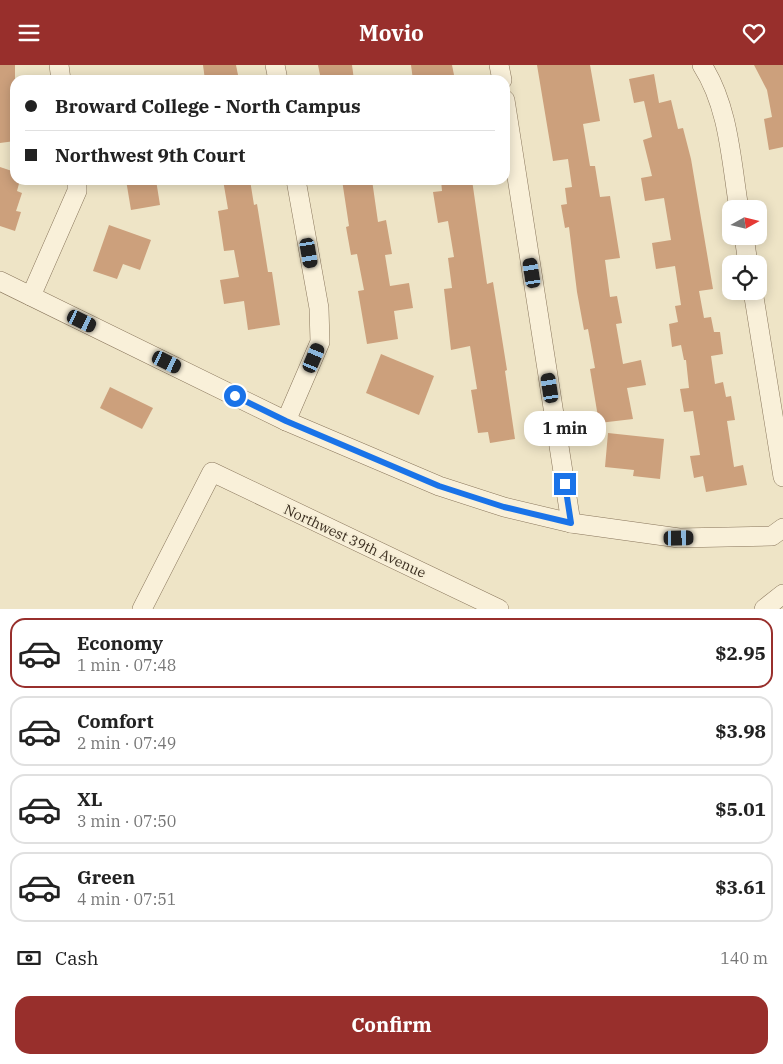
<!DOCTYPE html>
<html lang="en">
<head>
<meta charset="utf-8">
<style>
  :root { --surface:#fff; --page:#f2f2f2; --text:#222; --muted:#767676; --line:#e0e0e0; --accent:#982f2c }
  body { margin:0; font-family:"IBM Plex Serif",serif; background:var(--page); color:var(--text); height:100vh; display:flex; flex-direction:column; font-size:19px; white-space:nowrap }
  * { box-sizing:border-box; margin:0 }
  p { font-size:16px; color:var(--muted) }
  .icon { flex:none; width:28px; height:28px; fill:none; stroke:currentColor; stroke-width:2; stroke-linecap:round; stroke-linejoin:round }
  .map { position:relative; height:544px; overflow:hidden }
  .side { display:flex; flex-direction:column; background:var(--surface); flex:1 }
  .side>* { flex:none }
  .top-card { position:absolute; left:10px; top:10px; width:500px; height:110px; border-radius:15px; box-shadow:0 2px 12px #0003; display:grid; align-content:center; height:110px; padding:0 15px; background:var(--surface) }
  .needle { width:32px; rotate:82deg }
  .tools { position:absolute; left:722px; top:135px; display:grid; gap:10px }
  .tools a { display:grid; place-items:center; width:45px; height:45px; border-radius:10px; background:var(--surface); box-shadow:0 2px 12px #0003; font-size:25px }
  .end { position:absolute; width:22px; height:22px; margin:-11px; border:6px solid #1a73e8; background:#fff; box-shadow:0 0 0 2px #fff }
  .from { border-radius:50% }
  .bubble { position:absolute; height:35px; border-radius:15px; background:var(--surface); box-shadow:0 2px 12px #0003; font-size:16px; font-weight:800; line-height:35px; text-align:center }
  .car { position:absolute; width:15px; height:30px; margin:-15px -8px; border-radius:6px; box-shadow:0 0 4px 1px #0007; background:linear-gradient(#222 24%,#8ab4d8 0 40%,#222 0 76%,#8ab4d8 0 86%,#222 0) }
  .top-card b { display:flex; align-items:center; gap:18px; height:48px; font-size:19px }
  .top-card b+b { border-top:1px solid var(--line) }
  .top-card i { width:12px; height:12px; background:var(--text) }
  ul { padding:9px 0 0; list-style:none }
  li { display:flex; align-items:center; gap:15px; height:70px; margin:0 10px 8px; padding:0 5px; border:2px solid var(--line); border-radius:15px }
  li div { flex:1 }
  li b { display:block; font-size:19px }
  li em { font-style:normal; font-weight:800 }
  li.active { border-color:var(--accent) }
  li>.icon { width:45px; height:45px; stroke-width:1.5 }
  .pay { display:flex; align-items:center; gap:12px; height:55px; padding:0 15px; font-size:19px }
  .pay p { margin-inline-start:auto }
  .primary-button { display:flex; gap:10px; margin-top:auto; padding:10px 15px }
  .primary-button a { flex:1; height:58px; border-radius:15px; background:var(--accent); color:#fff; font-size:20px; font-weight:800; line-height:58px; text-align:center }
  header { display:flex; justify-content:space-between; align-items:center; height:65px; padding:0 15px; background:var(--accent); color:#fff; font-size:22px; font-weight:800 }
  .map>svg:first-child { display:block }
</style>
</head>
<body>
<header><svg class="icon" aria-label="menu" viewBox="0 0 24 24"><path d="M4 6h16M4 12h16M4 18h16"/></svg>Movio<svg class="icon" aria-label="heart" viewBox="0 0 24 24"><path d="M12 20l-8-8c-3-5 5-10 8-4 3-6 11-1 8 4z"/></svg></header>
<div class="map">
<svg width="783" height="544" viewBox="0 0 783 544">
  <rect width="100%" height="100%" fill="#eee4c6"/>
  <!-- building -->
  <g fill="#cca07c">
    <path d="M 0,0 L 15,0 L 15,76 L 0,78 Z"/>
    <path d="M 203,0 L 236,0 L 239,15 L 205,15 Z"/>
    <path d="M 318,0 L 352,0 L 354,15 L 321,15 Z"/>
    <path d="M 411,0 L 452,0 L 455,15 L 413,15 Z"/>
    <path d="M 537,0 L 590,0 L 600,56 L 583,59 L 590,101 L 595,101 L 600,132 L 610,131 L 620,193 L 605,195 L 610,232 L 617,231 L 622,258 L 616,259 L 623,299 L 641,295 L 646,320 L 627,323 L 633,354 L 599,358 L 590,304 L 595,303 L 588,264 L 584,265 L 577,227 L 569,162 L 565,163 L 561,140 L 567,139 L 565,123 L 572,122 L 568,94 L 553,96 Z"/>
    <path d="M 754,0 L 783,0 L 783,82 L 769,85 L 764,54 L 772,52 L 767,25 Z"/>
    <path d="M 654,9 L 659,38 L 671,35 L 678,64 L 683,63 L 691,94 L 713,224 L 699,226 L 704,253 L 711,252 L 714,267 L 720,267 L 723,289 L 711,291 L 715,319 L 723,317 L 726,332 L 731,331 L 735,355 L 727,356 L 734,402 L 743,400 L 747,420 L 706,427 L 703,411 L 694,413 L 690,391 L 700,390 L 693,346 L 684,347 L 680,324 L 689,323 L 686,295 L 684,295 L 681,280 L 672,282 L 669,259 L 678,257 L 675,241 L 681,240 L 675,201 L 656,204 L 652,178 L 671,175 L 664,133 L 645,136 L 641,113 L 652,111 L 643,75 L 652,72 L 644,36 L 634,38 L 629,14 Z"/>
    <path d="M 0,102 L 15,107 L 15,115 L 20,115 L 17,126 L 22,128 L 16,146 L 21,147 L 15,166 L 0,161 Z"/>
    <path d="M 126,115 L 156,115 L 160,140 L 131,145 Z"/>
    <path d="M 223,115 L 250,115 L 254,140 L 257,139 L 268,207 L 272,207 L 280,260 L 248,265 L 244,236 L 224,239 L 220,215 L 239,212 L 234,185 L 224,186 L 218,146 L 228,144 Z"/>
    <path d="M 342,115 L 372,115 L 378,157 L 386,155 L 392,189 L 385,190 L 390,221 L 409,218 L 413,243 L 394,246 L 398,274 L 367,279 L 358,226 L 364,225 L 357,189 L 351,190 L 346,162 L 349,161 Z"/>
    <path d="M 441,115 L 472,115 L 487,219 L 493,217 L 507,305 L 505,306 L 515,374 L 490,378 L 488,367 L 478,368 L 471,325 L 477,324 L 470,281 L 451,285 L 444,224 L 452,223 L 448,193 L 454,192 L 448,156 L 438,158 L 433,127 L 442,126 Z"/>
    <path d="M 109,160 L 151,175 L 140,205 L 123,199 L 117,214 L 93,206 Z"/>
    <path d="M 381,289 L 434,311 L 419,350 L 366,328 Z"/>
    <path d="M 110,322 L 153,343 L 142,364 L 100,343 Z"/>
    <path d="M 608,368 L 664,374 L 660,414 L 633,411 L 634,405 L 605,402 Z"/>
  </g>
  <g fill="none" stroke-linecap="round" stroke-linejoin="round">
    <!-- street casing -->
    <g stroke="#89765c" stroke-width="20">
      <g id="street">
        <path d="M 59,0 L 61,15"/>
        <path d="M 275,0 L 278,15"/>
        <path d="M 499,0 L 502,15"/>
        <path d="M 702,0 C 729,42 731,95 739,144"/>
        <path d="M 505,35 L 571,458"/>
        <path d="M 744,171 L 748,199"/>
        <path d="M 0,216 L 286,356 L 439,421 L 504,442 L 571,458 L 679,473 L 772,471 L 783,463"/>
        <path d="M 753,226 L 783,412"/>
        <path d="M 31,231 L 77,126 L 77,115"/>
        <path d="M 286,356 L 320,277 L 319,243 L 296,115"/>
        <path d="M 142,544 L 212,407 L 499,544"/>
        <path d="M 764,544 L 783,529"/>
      </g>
    </g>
    <!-- street -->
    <use href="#street" stroke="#f9f0d9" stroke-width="19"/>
  </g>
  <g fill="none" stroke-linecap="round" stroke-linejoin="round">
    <!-- route -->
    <path stroke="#1a73e8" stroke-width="6" d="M 235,331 L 286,356 L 439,421 L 504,442 L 571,458 L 565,419"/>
  </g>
  <g text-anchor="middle" stroke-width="4" stroke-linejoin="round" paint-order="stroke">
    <!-- street labels -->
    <g font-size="14" fill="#3a2d1f" stroke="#f5edd5">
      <text transform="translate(355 476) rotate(25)" y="5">Northwest 39th Avenue</text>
    </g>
  </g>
</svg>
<div class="tools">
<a><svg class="needle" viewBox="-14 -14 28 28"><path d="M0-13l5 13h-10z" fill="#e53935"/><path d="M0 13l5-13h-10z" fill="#767676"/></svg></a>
<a><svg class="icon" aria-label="locate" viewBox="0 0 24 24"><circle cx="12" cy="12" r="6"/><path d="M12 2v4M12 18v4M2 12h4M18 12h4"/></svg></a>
</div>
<i class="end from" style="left:235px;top:331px"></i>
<i class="end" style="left:565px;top:419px"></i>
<div class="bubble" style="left:524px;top:346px;width:82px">1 min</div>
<i class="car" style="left:309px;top:188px;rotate:170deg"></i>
<i class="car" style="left:532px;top:208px;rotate:351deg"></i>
<i class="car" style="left:82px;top:256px;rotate:116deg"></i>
<i class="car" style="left:314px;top:293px;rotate:23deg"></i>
<i class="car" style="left:167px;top:297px;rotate:116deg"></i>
<i class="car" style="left:550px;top:323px;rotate:351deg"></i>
<i class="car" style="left:679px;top:473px;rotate:89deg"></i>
<div class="top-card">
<b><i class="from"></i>Broward College - North Campus</b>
<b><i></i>Northwest 9th Court</b>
</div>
</div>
<section class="side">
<ul>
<li class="active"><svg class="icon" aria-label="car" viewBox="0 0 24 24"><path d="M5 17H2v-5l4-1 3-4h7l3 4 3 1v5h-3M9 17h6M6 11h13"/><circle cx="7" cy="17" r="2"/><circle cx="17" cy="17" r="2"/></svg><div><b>Economy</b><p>1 min · 07:48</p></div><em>$2.95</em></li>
<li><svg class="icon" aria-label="car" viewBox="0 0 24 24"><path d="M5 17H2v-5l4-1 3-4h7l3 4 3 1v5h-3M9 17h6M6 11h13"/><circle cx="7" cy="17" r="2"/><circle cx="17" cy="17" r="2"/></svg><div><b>Comfort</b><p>2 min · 07:49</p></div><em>$3.98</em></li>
<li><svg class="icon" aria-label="car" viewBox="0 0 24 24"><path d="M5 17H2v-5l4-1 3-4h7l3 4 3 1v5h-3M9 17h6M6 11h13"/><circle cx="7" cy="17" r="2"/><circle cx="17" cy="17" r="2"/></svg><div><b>XL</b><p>3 min · 07:50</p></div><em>$5.01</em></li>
<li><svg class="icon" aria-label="car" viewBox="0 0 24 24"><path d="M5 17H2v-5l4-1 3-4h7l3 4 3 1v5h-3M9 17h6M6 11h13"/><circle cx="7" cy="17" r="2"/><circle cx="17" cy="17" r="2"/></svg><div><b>Green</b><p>4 min · 07:51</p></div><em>$3.61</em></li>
</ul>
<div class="pay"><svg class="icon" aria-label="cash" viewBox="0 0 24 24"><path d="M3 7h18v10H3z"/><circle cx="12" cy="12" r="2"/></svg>Cash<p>140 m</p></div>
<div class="primary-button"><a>Confirm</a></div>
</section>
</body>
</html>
